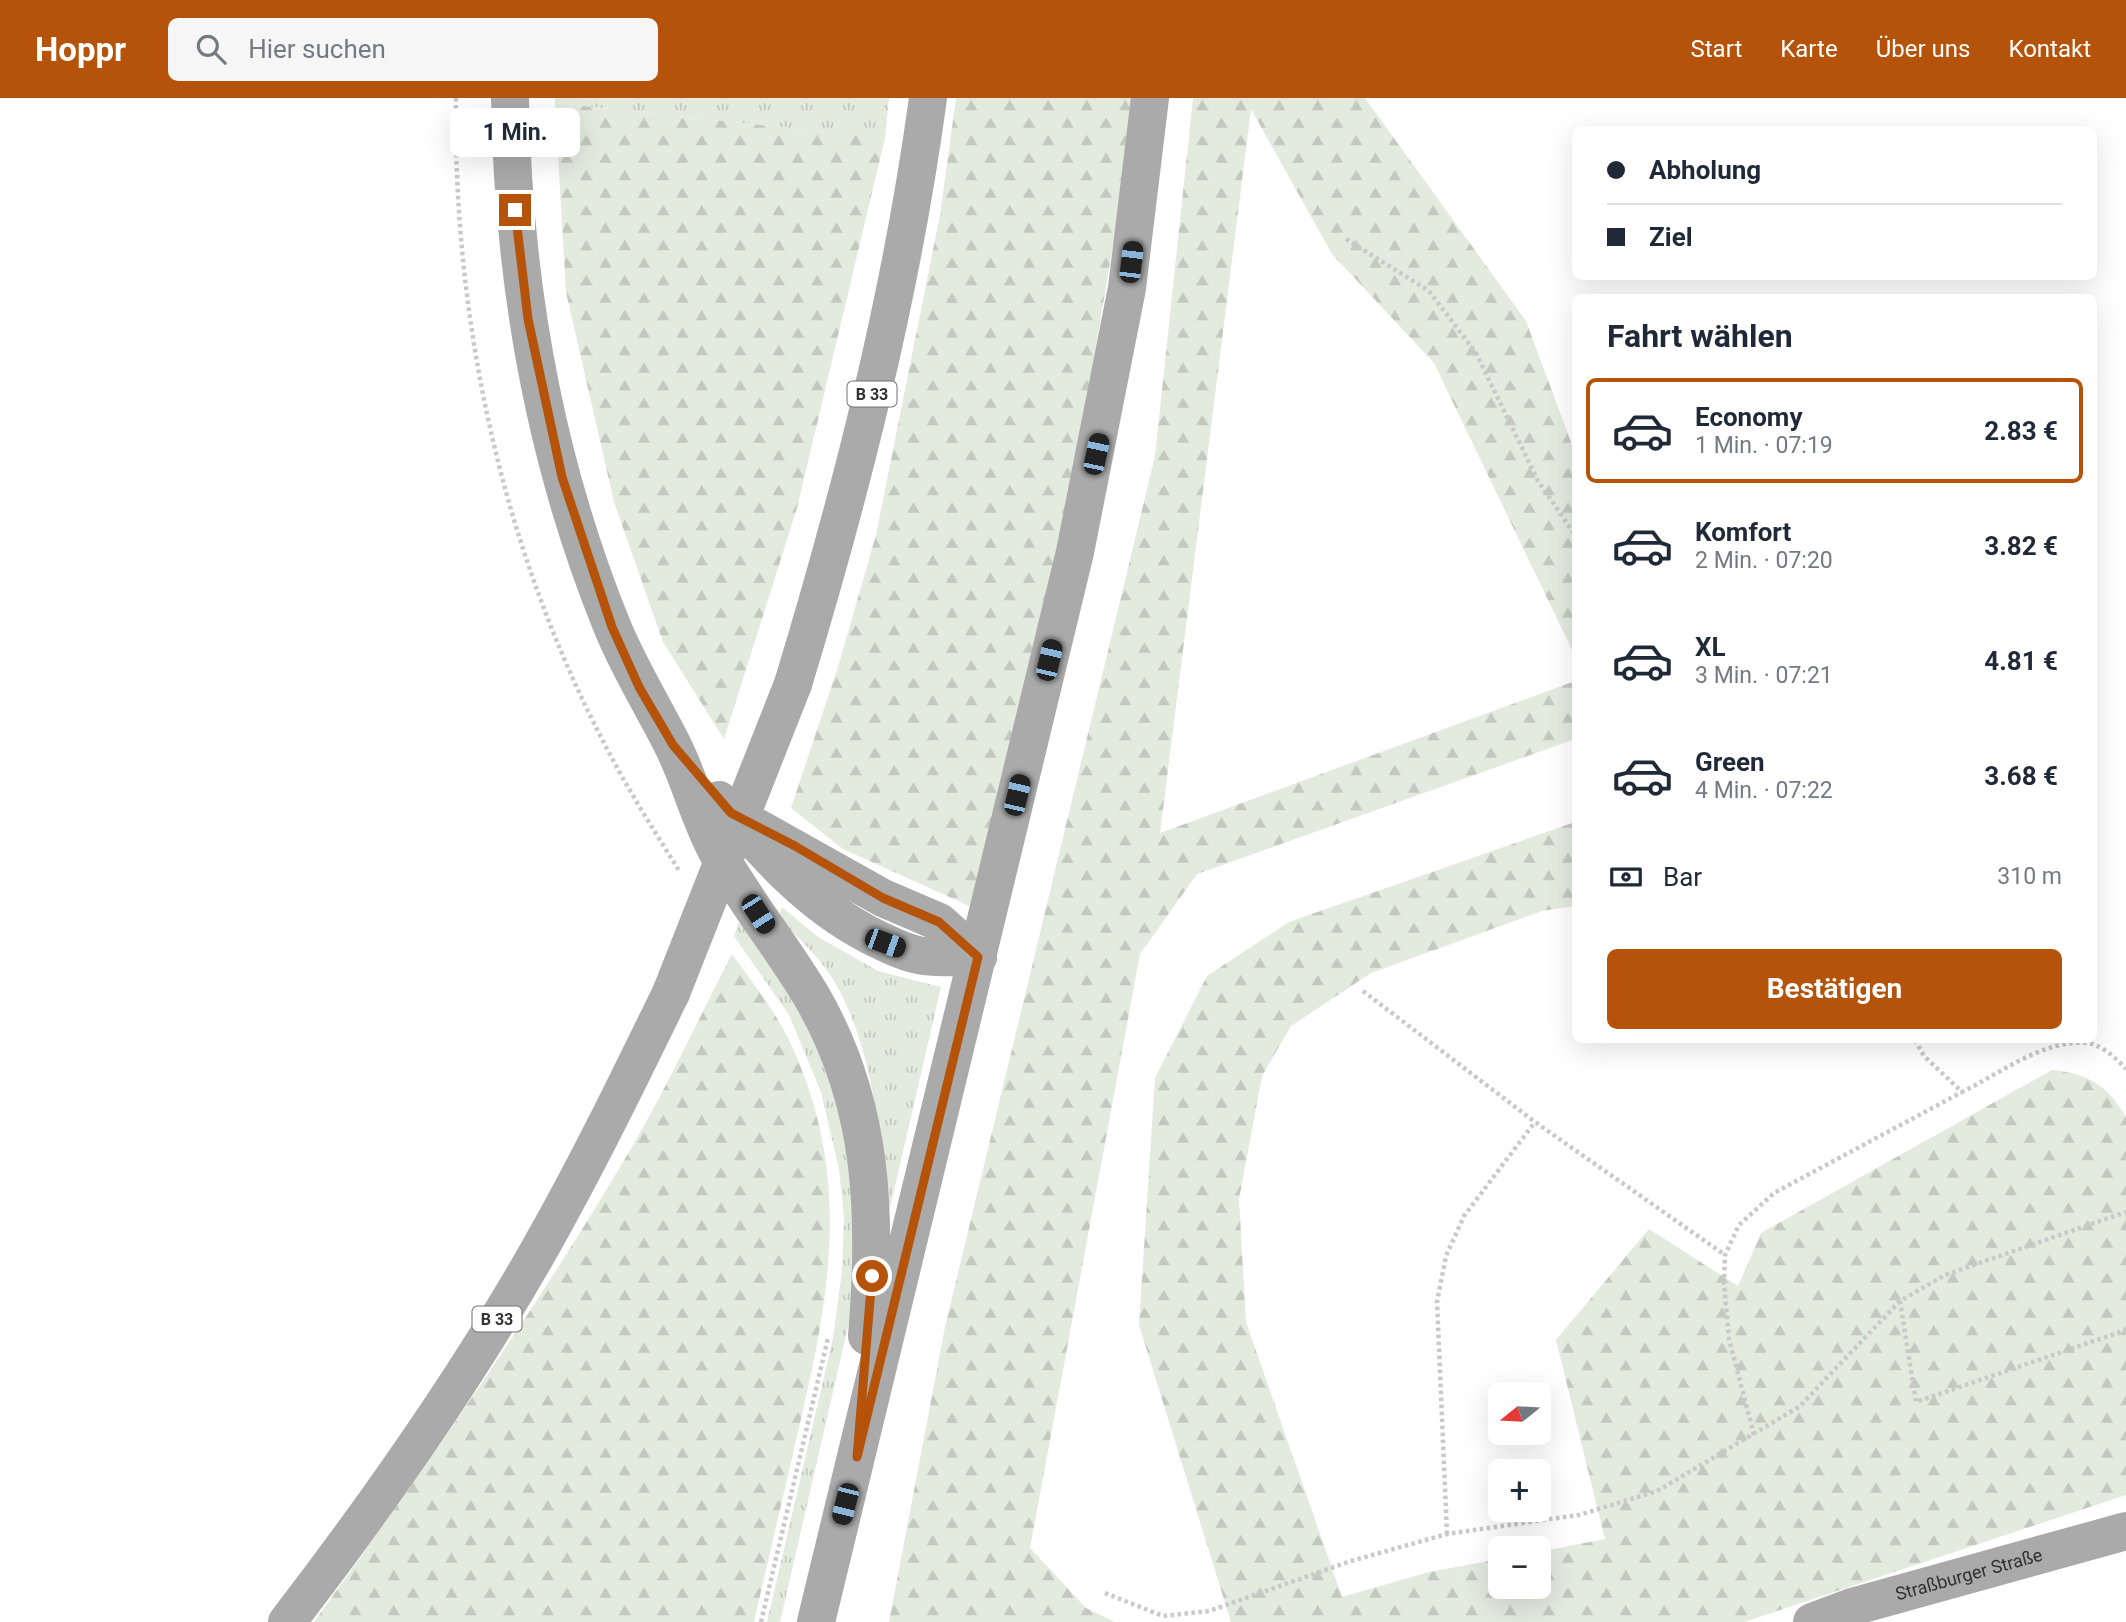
<!DOCTYPE html>
<html lang="de">
<head>
<meta charset="utf-8">
<style>
  :root { --surface:#fff; --page:#f6f6f7; --text:#1f2937; --muted:#747a83; --line:#e0e1e3; --accent:#b45309 }
  body { margin:0; font-family:Roboto,sans-serif; background:var(--page); color:var(--text); height:100vh; display:flex; flex-direction:column; font-size:26px; white-space:nowrap }
  * { box-sizing:border-box; margin:0 }
  p { font-size:23px; color:var(--muted) }
  .icon { flex:none; width:38px; height:38px; fill:none; stroke:currentColor; stroke-width:2; stroke-linecap:round; stroke-linejoin:round }
  .map { position:relative; flex:1; overflow:hidden }
  .side { position:absolute; left:1572px; top:196px; width:525px; height:749px; display:flex; flex-direction:column; background:var(--surface); border-radius:10px; box-shadow:0 7px 28px #0002 }
  .side>* { flex:none }
  .guide { position:absolute; left:1572px; top:28px; width:525px; height:154px; border-radius:10px; box-shadow:0 7px 28px #0002; display:grid; align-content:center; height:154px; padding:0 35px; background:var(--surface) }
  .needle { width:46px; rotate:252deg }
  .tools { position:absolute; left:1488px; top:1284px; display:grid; gap:14px }
  .tools a { display:grid; place-items:center; width:63px; height:63px; border-radius:10px; background:var(--surface); box-shadow:0 7px 28px #0002; font-size:35px }
  .end { position:absolute; width:32px; height:32px; margin:-16px; border:9px solid #b45309; background:#fff; box-shadow:0 0 0 4px #fff }
  .from { border-radius:50% }
  .bubble { position:absolute; height:49px; border-radius:10px; background:var(--surface); box-shadow:0 7px 28px #0002; font-size:23px; font-weight:700; line-height:49px; text-align:center }
  .car { position:absolute; width:21px; height:42px; margin:-21px -10px; border-radius:9px; box-shadow:0 0 5px 2px #0007; background:linear-gradient(#222 24%,#8ab4d8 0 40%,#222 0 76%,#8ab4d8 0 86%,#222 0) }
  .guide b { display:flex; align-items:center; gap:24px; height:66px; font-size:26px }
  .guide b+b { border-top:2px solid var(--line) }
  .guide i { width:18px; height:18px; background:var(--text) }
  ul { padding:0; list-style:none }
  li { display:flex; align-items:center; gap:21px; height:105px; margin:0 14px 10px; padding:0 21px; border:4px solid transparent; border-radius:10px }
  li div { flex:1 }
  li b { display:block; font-size:26px }
  li em { font-style:normal; font-weight:700 }
  li.current { border-color:var(--accent) }
  li>.icon { width:63px; height:63px; stroke-width:1.5 }
  h2 { padding:0 35px; font-size:32px; line-height:84px }
  .pay { display:flex; align-items:center; gap:18px; height:77px; padding:0 35px; font-size:26px }
  .pay p { margin-inline-start:auto }
  .button { display:flex; gap:14px; margin-top:auto; padding:14px 35px }
  .button a { flex:1; height:80px; border-radius:10px; background:var(--accent); color:#fff; font-size:28px; font-weight:700; line-height:80px; text-align:center }
  header { display:flex; align-items:center; gap:42px; box-sizing:border-box; height:98px; padding:0 35px; background:var(--accent); color:#fff }
  header strong { font-size:33px }
  nav { display:flex; gap:38px; margin-inline-start:auto; font-size:24px }
  .search { width:490px; height:63px; background:var(--page); display:flex; align-items:center; gap:18px; box-sizing:border-box; padding:0 24px; border-radius:10px; color:var(--muted); font-size:26px }
  .map>svg:first-child { display:block }
</style>
</head>
<body>
<header>
<strong>Hoppr</strong>
<div class="search"><svg class="icon" aria-label="search" viewBox="0 0 24 24"><circle cx="10" cy="10" r="6"/><path d="M15 15l6 6"/></svg>Hier suchen</div>
<nav><a>Start</a><a>Karte</a><a>Über uns</a><a>Kontakt</a></nav>
</header>
<div class="map">
<svg width="2126" height="1524" viewBox="0 0 2126 1524">
  <defs>
    <pattern id="grass-tufts" width="24" height="20" patternUnits="userSpaceOnUse" patternTransform="scale(1.75)"><rect width="24" height="20" fill="#e3eade"/><path d="M3 7l-1-3M5 7V3M7 7l1-3M15 17l-1-3M17 17v-4M19 17l1-3" fill="none" stroke="#c3c9bf"/></pattern>
    <pattern id="forest-firs" width="22" height="20" patternUnits="userSpaceOnUse" patternTransform="scale(1.75)"><rect width="22" height="20" fill="#e3eade"/><path d="M5 1l3.5 6h-7zM16 11l3.5 6h-7z" fill="#c3c9bf"/></pattern>
  </defs>
  <rect width="100%" height="100%" fill="#fff"/>
  <!-- grass -->
  <g fill="url(#grass-tufts)">
    <path d="M 555,0 L 889,0 L 885,40 L 555,5 Z"/>
    <path d="M 782,809 L 818,839 L 878,873 L 941,889 L 890,1110 C 879,1037 874,957 838,890 C 824,863 800,841 778,821 Z"/>
    <path d="M 739,824 L 763,854 L 808,924 L 838,998 L 857,1116 L 853,1207 L 780,1524 L 767,1524 L 833,1240 L 842,1174 L 844,1120 L 839,1071 L 821,994 L 789,917 L 734,838 Z"/>
  </g>
  <!-- forest -->
  <g fill="url(#forest-firs)">
    <path d="M 956,0 L 1134,0 L 1129,52 L 1068,414 L 976,811 L 843,751 L 791,710 L 838,569 L 876,437 L 940,117 Z"/>
    <path d="M 1193,0 L 1365,0 L 1526,223 L 1575,355 L 1575,558 L 1434,265 L 1332,156 L 1251,11 L 1160,735 L 1575,583 L 1575,641 L 1197,776 L 1140,856 L 1030,1450 L 1086,1510 L 1115,1524 L 889,1524 L 945,1229 L 1155,358 Z"/>
    <path d="M 555,5 L 885,40 L 797,410 L 724,641 L 663,544 L 614,404 L 566,194 Z"/>
    <path d="M 1575,724 L 1575,808 L 1542,813 L 1371,875 L 1291,928 L 1262,978 L 1239,1101 L 1246,1224 L 1342,1499 L 1429,1474 L 1500,1461 L 1500,1489 L 1538,1489 L 1538,1454 L 1605,1441 L 1556,1242 L 1649,1131 L 1738,1188 L 1761,1135 L 2052,972 C 2089,976 2107,987 2126,1019 L 2126,1397 L 1744,1524 L 1231,1524 L 1139,1227 L 1155,980 L 1207,878 L 1289,824 Z"/>
    <path d="M 732,856 C 751,883 773,910 788,940 C 854,1078 830,1197 797,1338 C 783,1400 768,1462 754,1524 L 314,1524 C 425,1369 535,1214 632,1049 C 668,987 699,920 732,856 Z"/>
  </g>
  <g fill="none" stroke-linecap="round" stroke-linejoin="round">
    <!-- path -->
    <g stroke="#c9c9c9" stroke-width="4.5" stroke-dasharray="3.5 3.5" stroke-linecap="butt">
      <path d="M 456,0 C 453,219 501,446 602,641 C 625,687 653,731 680,774"/>
      <path d="M 1346,141 L 1429,193 L 1476,255 L 1538,383 L 1575,437"/>
      <path d="M 1363,893 L 1535,1024 L 1725,1157"/>
      <path d="M 1915,942 L 1924,958 L 1962,994 C 1999,976 2044,941 2087,945 C 2101,946 2117,961 2126,971"/>
      <path d="M 1900,1203 L 1916,1304 L 2126,1232"/>
      <path d="M 1754,1337 L 1729,1241 L 1724,1186 L 1725,1157 L 1739,1127 L 1774,1095 L 1962,994"/>
      <path d="M 1447,1436 L 1437,1204 L 1446,1158 L 1464,1118 L 1535,1024"/>
      <path d="M 1105,1495 L 1163,1518 L 1209,1513 L 1351,1463 L 1447,1436 L 1579,1417 L 1657,1393 L 1799,1309 L 1900,1203 L 1945,1177 L 2126,1114"/>
      <path d="M 761,1524 L 828,1240"/>
    </g>
    <!-- major -->
    <g stroke="#aaa" stroke-width="38">
      <path d="M 510,0 C 513,180 544,361 612,528 C 629,570 652,606 672,646 C 690,681 699,721 718,755 C 746,805 783,850 812,899 C 874,1006 877,1118 867,1238"/>
      <path d="M 793,586 C 851,395 901,199 928,0"/>
      <path d="M 719,702 C 765,755 806,804 869,837 C 886,845 906,856 924,858 C 942,860 960,859 978,859"/>
      <path d="M 749,725 L 883,800 L 939,824 L 978,859"/>
      <path d="M 287,1524 C 384,1398 476,1267 553,1127 C 595,1051 633,973 671,895"/>
      <path d="M 816,1524 L 1075,454 L 1127,190 L 1150,0"/>
      <path id="s1" d="M 1812,1524 L 1852,1509 L 2126,1433"/>
    </g>
    <!-- major-bridge -->
    <path stroke="#aaa" stroke-width="38" d="M 671,895 L 793,586"/>
  </g>
  <g fill="none" stroke-linecap="round" stroke-linejoin="round">
    <!-- route -->
    <path stroke="#b45309" stroke-width="9" d="M 515,112 L 528,221 L 562,379 L 612,529 L 639,589 L 673,647 L 731,715 L 795,748 L 883,800 L 939,824 L 978,859 L 857,1359 L 872,1178"/>
  </g>
  <g text-anchor="middle" stroke-width="7" stroke-linejoin="round" paint-order="stroke">
    <!-- shield labels -->
    <g fill="#fff" stroke="#707070" stroke-width="2">
      <rect x="847.5" y="283.5" width="49" height="25" rx="5"/>
      <rect x="472.5" y="1208.5" width="49" height="25" rx="5"/>
    </g>
    <g font-size="16" font-weight="bold" fill="#323232">
      <text x="872" y="302">B 33</text>
      <text x="497" y="1227">B 33</text>
    </g>
    <!-- street labels -->
    <g font-size="18" fill="#323232" stroke="#fff">
      <text dy="6" stroke="none"><textPath href="#s1" startOffset="164">Straßburger Straße</textPath></text>
    </g>
  </g>
</svg>
<div class="tools">
<a><svg class="needle" viewBox="-14 -14 28 28"><path d="M0-13l5 13h-10z" fill="#e53935"/><path d="M0 13l5-13h-10z" fill="#747a83"/></svg></a>
<a>+</a>
<a>−</a>
</div>
<i class="end from" style="left:872px;top:1178px"></i>
<i class="end" style="left:515px;top:112px"></i>
<div class="bubble" style="left:450px;top:10px;width:130px">1 Min.</div>
<i class="car" style="left:1131px;top:164px;rotate:7deg"></i>
<i class="car" style="left:1096px;top:356px;rotate:12deg"></i>
<i class="car" style="left:1049px;top:562px;rotate:13deg"></i>
<i class="car" style="left:1017px;top:697px;rotate:13deg"></i>
<i class="car" style="left:758px;top:816px;rotate:147deg"></i>
<i class="car" style="left:885px;top:845px;rotate:110deg"></i>
<i class="car" style="left:845px;top:1406px;rotate:194deg"></i>
<div class="guide">
<b><i class="from"></i>Abholung</b>
<b><i></i>Ziel</b>
</div>
<section class="side">
<h2>Fahrt wählen</h2>
<ul>
<li class="current"><svg class="icon" aria-label="car" viewBox="0 0 24 24"><path d="M5 17H2v-5l4-1 3-4h7l3 4 3 1v5h-3M9 17h6M6 11h13"/><circle cx="7" cy="17" r="2"/><circle cx="17" cy="17" r="2"/></svg><div><b>Economy</b><p>1 Min. · 07:19</p></div><em>2.83 €</em></li>
<li><svg class="icon" aria-label="car" viewBox="0 0 24 24"><path d="M5 17H2v-5l4-1 3-4h7l3 4 3 1v5h-3M9 17h6M6 11h13"/><circle cx="7" cy="17" r="2"/><circle cx="17" cy="17" r="2"/></svg><div><b>Komfort</b><p>2 Min. · 07:20</p></div><em>3.82 €</em></li>
<li><svg class="icon" aria-label="car" viewBox="0 0 24 24"><path d="M5 17H2v-5l4-1 3-4h7l3 4 3 1v5h-3M9 17h6M6 11h13"/><circle cx="7" cy="17" r="2"/><circle cx="17" cy="17" r="2"/></svg><div><b>XL</b><p>3 Min. · 07:21</p></div><em>4.81 €</em></li>
<li><svg class="icon" aria-label="car" viewBox="0 0 24 24"><path d="M5 17H2v-5l4-1 3-4h7l3 4 3 1v5h-3M9 17h6M6 11h13"/><circle cx="7" cy="17" r="2"/><circle cx="17" cy="17" r="2"/></svg><div><b>Green</b><p>4 Min. · 07:22</p></div><em>3.68 €</em></li>
</ul>
<div class="pay"><svg class="icon" aria-label="cash" viewBox="0 0 24 24"><path d="M3 7h18v10H3z"/><circle cx="12" cy="12" r="2"/></svg>Bar<p>310 m</p></div>
<div class="button"><a>Bestätigen</a></div>
</section>
</div>
</body>
</html>
